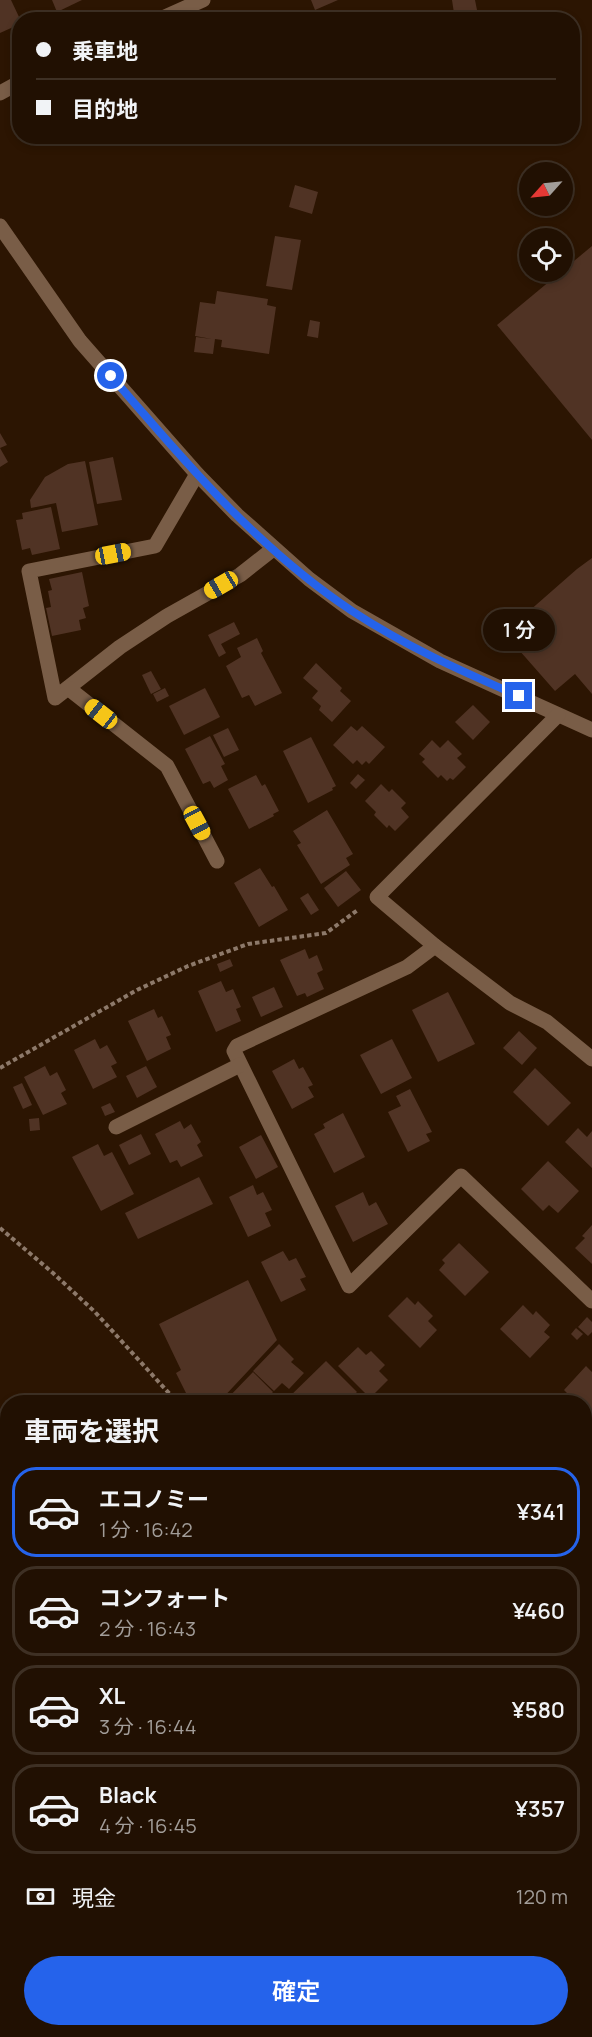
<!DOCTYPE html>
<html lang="ja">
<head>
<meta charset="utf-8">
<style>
  :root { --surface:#211002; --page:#2d1e11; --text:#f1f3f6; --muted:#a29d99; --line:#3e3024; --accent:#2563eb }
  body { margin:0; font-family:Manrope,"Noto Sans JP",sans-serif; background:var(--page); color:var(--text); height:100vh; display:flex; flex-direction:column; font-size:22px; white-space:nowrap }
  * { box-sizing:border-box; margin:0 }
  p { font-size:20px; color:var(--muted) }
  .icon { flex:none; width:33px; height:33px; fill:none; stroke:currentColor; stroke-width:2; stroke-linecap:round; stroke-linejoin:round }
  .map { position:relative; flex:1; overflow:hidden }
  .side { position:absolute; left:0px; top:1395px; width:592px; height:642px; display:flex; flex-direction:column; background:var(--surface); border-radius:24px 24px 0 0; box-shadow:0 3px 9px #0003,0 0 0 2px var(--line) }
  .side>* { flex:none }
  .top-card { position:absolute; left:12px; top:12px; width:568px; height:132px; border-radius:24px; box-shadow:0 3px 9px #0003,0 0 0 2px var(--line); display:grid; align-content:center; height:132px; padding:0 24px; background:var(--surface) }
  .needle { width:39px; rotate:243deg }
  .fabs { position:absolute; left:519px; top:162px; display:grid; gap:12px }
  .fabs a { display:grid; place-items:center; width:54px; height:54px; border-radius:50%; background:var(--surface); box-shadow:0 3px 9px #0003,0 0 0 2px var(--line); font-size:30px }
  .end { position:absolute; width:27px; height:27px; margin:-14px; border:8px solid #2563eb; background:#fff; box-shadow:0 0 0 3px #fff }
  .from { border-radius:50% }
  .bubble { position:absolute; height:42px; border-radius:21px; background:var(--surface); box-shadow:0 3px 9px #0003,0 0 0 2px var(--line); font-size:20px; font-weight:600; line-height:42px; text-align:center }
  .car { position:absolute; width:18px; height:36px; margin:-18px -9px; border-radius:8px; box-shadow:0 0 4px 2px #0007; background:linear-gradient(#f5c518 24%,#345 0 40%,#f5c518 0 76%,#345 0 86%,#f5c518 0) }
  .top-card b { display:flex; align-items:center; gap:21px; height:57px; font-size:22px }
  .top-card b+b { border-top:2px solid var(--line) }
  .top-card i { width:15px; height:15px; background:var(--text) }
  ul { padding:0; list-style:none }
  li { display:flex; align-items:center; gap:18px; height:90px; margin:0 12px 9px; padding:0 12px; border:3px solid var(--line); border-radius:24px }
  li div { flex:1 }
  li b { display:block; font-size:22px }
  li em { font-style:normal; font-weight:600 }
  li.selected { border-color:var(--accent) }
  li>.icon { width:54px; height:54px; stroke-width:1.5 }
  h2 { padding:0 24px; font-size:27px; line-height:72px }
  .pay { display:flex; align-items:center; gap:15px; height:66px; padding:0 24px; font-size:22px }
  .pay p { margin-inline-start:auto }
  .button { display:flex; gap:12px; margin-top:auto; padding:12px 24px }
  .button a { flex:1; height:69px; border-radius:36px; background:var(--accent); color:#fff; font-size:24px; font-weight:600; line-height:69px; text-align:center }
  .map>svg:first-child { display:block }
</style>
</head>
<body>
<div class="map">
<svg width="592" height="2037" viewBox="0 0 592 2037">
  <rect width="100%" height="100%" fill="#2c1502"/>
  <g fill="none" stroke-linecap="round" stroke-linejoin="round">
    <!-- river -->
    <g stroke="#000709" stroke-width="54">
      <path d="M 0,1541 L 8,1553"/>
      <path d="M 327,2030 L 332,2037"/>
    </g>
  </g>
  <!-- building -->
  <g fill="#503324">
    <path d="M 0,0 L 11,0 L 20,19 L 20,24 L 0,33 Z"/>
    <path d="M 52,0 L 82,0 L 57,12 Z"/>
    <path d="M 311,0 L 338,0 L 315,10 Z"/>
    <path d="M 452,0 L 475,0 L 479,20 L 455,20 Z"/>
    <path d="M 295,185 L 318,192 L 312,214 L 289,207 Z"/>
    <path d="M 275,236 L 301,240 L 292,290 L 266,286 Z"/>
    <path d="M 592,246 L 592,440 L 497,325 Z"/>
    <path d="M 217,291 L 268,299 L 267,305 L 276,307 L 269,354 L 221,347 L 222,340 L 215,339 L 213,354 L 194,352 L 196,337 L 212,339 L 195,336 L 200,302 L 215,304 Z"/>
    <path d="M 310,320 L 320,322 L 318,338 L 307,336 Z"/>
    <path d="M 0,433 L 7,445 L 0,448 L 8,462 L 0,467 Z"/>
    <path d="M 113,457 L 122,500 L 97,504 L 89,462 Z"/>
    <path d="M 85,461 L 98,525 L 62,532 L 56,503 L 31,508 L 30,500 L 45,477 L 68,464 Z"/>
    <path d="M 51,507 L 60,549 L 32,555 L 30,548 L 22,550 L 16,520 L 23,519 L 22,513 Z"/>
    <path d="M 592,558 L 592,694 L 575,674 L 555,691 L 504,633 L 577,569 Z"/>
    <path d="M 82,572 L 89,606 L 83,608 L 86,618 L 79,620 L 81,630 L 52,636 L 46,608 L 51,607 L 48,591 L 52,590 L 49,579 Z"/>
    <path d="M 234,622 L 240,634 L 221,644 L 226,653 L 219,657 L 208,635 Z"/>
    <path d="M 257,638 L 263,651 L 261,653 L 282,693 L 255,706 L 249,695 L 242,698 L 226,666 L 241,657 L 237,648 Z"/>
    <path d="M 316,663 L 342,688 L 340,691 L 351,701 L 332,722 L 319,710 L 321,706 L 312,698 L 318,691 L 303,678 Z"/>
    <path d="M 151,671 L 161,689 L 151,694 L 142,675 Z"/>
    <path d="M 165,688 L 169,696 L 157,702 L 153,694 Z"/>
    <path d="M 205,688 L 220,717 L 184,735 L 169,706 Z"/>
    <path d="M 473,705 L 490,722 L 473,740 L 455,722 Z"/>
    <path d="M 351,726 L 357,731 L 362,726 L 385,747 L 369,764 L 366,761 L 362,765 L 357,760 L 353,764 L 333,745 Z"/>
    <path d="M 228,728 L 239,750 L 224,757 L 213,735 Z"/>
    <path d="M 210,736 L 225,764 L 221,766 L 228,780 L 214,788 L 210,781 L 203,784 L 185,749 Z"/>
    <path d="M 311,737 L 336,786 L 332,788 L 333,790 L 308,803 L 283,751 Z"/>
    <path d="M 432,740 L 440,748 L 448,740 L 462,754 L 457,758 L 466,767 L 453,780 L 450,778 L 447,781 L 441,775 L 438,778 L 422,762 L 425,759 L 419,754 Z"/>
    <path d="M 358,774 L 365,780 L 356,789 L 350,783 Z"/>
    <path d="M 256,775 L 262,786 L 265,784 L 279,811 L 273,814 L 274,816 L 249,829 L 228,789 Z"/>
    <path d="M 381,784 L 389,792 L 392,789 L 406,803 L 401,808 L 409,817 L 395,831 L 389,825 L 387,828 L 374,815 L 376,812 L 365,801 Z"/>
    <path d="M 327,810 L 353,854 L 346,858 L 350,865 L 321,884 L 297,845 L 301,843 L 293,831 Z"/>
    <path d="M 260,868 L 272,887 L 274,886 L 288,910 L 259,927 L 234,883 Z"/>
    <path d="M 346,871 L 361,890 L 338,907 L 324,888 Z"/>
    <path d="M 308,893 L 319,910 L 311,915 L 300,898 Z"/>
    <path d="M 305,949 L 309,959 L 317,955 L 323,970 L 317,973 L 324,989 L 307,997 L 305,993 L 297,996 L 280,960 Z"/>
    <path d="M 230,959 L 233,966 L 220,972 L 217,964 Z"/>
    <path d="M 221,981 L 226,992 L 233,989 L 241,1007 L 236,1009 L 241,1021 L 216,1032 L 198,991 Z"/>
    <path d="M 274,987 L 283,1007 L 261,1017 L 252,997 Z"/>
    <path d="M 448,992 L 475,1044 L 438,1062 L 412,1010 Z"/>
    <path d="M 154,1009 L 158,1018 L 162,1016 L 171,1035 L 166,1037 L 171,1049 L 147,1061 L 128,1021 Z"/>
    <path d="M 519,1031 L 537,1048 L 522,1065 L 503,1048 Z"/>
    <path d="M 95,1039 L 100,1049 L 107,1045 L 117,1063 L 111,1066 L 117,1077 L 93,1089 L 74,1050 Z"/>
    <path d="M 392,1039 L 412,1078 L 381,1094 L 360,1055 Z"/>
    <path d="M 294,1059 L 299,1069 L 303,1067 L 313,1085 L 308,1087 L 314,1097 L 292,1109 L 272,1071 Z"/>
    <path d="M 45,1066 L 50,1076 L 57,1072 L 66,1090 L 61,1093 L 67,1104 L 43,1115 L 24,1077 Z"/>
    <path d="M 146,1066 L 157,1087 L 137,1098 L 126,1076 Z"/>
    <path d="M 535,1068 L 571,1103 L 548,1126 L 513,1092 Z"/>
    <path d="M 22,1083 L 32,1105 L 23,1109 L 13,1087 Z"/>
    <path d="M 410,1089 L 432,1132 L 426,1134 L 430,1141 L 408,1152 L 388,1112 L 401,1106 L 396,1096 Z"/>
    <path d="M 110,1103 L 115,1112 L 105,1116 L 101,1107 Z"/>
    <path d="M 343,1113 L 365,1157 L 334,1173 L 314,1134 L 325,1128 L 323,1124 Z"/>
    <path d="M 39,1118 L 40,1130 L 30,1131 L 29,1119 Z"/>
    <path d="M 180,1121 L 184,1129 L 191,1124 L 201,1142 L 197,1145 L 203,1156 L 181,1167 L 177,1160 L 170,1163 L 155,1134 Z"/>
    <path d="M 578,1128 L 587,1137 L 592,1131 L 592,1168 L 565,1142 Z"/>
    <path d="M 141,1134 L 151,1154 L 129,1165 L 119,1145 Z"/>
    <path d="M 261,1135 L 278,1167 L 256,1179 L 239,1147 Z"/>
    <path d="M 98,1144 L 104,1156 L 112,1152 L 134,1194 L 101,1211 L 72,1157 Z"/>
    <path d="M 548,1161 L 579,1191 L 558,1213 L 549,1205 L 543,1211 L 521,1189 Z"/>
    <path d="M 199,1177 L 213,1204 L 138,1239 L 125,1213 Z"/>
    <path d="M 253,1185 L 257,1195 L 263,1192 L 272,1210 L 265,1213 L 271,1226 L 248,1237 L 229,1197 Z"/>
    <path d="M 363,1192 L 369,1206 L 376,1202 L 388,1224 L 353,1242 L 335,1206 Z"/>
    <path d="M 592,1225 L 592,1264 L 575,1248 L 585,1238 L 582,1236 Z"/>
    <path d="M 459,1243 L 489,1272 L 465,1296 L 439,1270 L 445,1263 L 442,1260 Z"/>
    <path d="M 283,1251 L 289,1261 L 296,1258 L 306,1277 L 300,1279 L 306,1290 L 281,1302 L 261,1262 Z"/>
    <path d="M 248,1280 L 277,1340 L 219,1402 L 201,1402 L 186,1393 L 176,1373 L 181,1370 L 159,1324 Z"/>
    <path d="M 407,1297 L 415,1305 L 418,1301 L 433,1316 L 428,1321 L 437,1330 L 420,1348 L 388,1316 Z"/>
    <path d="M 523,1305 L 533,1315 L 536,1311 L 550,1325 L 544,1332 L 550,1337 L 530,1358 L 500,1329 Z"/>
    <path d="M 587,1317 L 592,1322 L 592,1332 L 588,1336 L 578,1327 Z"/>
    <path d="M 576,1328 L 583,1334 L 577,1340 L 571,1334 Z"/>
    <path d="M 279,1344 L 294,1359 L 291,1362 L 304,1373 L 289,1389 L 282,1383 L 274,1391 L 253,1371 Z"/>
    <path d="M 358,1347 L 366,1355 L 371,1351 L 385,1365 L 379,1371 L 388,1380 L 370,1398 L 338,1366 Z"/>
    <path d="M 326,1361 L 357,1392 L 346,1402 L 284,1402 Z"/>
    <path d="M 586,1366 L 592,1372 L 592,1418 L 585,1411 L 585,1402 L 576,1402 L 564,1390 Z"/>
    <path d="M 253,1372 L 273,1392 L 265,1401 L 267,1402 L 224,1402 Z"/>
  </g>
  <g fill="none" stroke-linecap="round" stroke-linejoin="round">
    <!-- path -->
    <g stroke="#8d796a" stroke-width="4" stroke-dasharray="4.5 3" stroke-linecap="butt">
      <path d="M 0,1068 L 137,990 L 188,966 L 248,944 L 326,933 L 359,909"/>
      <path d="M 0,1228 L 53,1273 L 95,1312 L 177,1402"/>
      <path d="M 0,1432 L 8,1442"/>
      <path d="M 0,1690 L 8,1701"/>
      <path d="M 234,2030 L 239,2037"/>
      <path d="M 412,2030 L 417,2037"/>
    </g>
    <!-- minor -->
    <g stroke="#795d47" stroke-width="15">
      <path d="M 158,20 L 203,0"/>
      <path d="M 0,93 L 20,82"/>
      <path d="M 0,226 L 80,341 L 197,474 L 237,515 L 309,579 L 352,611 L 440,661 L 592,730"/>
      <path d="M 197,474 L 155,546 L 29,571 L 55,698 L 120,647 L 167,616 L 240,575 L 273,549"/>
      <path d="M 68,688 L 167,766 L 217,861"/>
      <path d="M 558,715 L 377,897 L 435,946 L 510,1003 L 547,1022 L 592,1059"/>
      <path d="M 435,946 L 407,967 L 237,1046 L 234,1051 L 349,1286 L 461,1176 L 592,1301"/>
      <path d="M 116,1127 L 240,1065"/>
      <path d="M 585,1472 L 592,1465"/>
      <path d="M 61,2037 L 66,2030"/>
    </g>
  </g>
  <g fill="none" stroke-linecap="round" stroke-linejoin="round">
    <!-- route -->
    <path stroke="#2563eb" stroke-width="8" d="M 111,376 C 184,461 258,549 352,611 C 405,646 461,671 519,696"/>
  </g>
</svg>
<div class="fabs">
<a><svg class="needle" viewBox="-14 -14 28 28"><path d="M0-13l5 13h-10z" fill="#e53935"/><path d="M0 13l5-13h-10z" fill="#a29d99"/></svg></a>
<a><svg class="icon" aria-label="locate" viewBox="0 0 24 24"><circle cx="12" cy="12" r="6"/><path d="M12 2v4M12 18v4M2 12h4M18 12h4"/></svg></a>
</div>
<i class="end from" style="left:111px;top:376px"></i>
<i class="end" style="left:519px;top:696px"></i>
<div class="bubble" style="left:483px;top:609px;width:72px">1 分</div>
<i class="car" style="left:113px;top:554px;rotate:79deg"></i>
<i class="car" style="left:221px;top:585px;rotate:240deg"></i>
<i class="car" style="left:101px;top:714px;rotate:308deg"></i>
<i class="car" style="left:197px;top:823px;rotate:152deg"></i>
<div class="top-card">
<b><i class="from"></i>乗車地</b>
<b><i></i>目的地</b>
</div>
<section class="side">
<h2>車両を選択</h2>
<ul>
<li class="selected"><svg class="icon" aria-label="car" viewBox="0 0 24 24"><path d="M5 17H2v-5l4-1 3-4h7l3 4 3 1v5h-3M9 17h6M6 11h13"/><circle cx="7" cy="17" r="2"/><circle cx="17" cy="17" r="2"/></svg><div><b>エコノミー</b><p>1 分 · 16:42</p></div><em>¥341</em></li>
<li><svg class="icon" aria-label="car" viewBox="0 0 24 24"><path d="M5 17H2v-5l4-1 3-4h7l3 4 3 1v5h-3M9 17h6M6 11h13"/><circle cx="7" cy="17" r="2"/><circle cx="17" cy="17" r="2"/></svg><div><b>コンフォート</b><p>2 分 · 16:43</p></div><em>¥460</em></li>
<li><svg class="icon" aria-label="car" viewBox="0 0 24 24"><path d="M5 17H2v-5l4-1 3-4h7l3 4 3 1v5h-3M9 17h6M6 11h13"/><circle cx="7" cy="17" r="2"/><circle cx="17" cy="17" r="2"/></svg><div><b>XL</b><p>3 分 · 16:44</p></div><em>¥580</em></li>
<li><svg class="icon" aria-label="car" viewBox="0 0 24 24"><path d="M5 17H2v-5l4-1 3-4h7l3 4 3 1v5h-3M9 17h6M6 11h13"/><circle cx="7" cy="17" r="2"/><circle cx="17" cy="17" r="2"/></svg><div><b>Black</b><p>4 分 · 16:45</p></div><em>¥357</em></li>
</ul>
<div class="pay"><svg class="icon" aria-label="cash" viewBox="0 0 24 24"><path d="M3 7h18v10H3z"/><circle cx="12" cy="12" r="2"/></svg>現金<p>120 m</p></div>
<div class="button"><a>確定</a></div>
</section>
</div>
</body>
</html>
